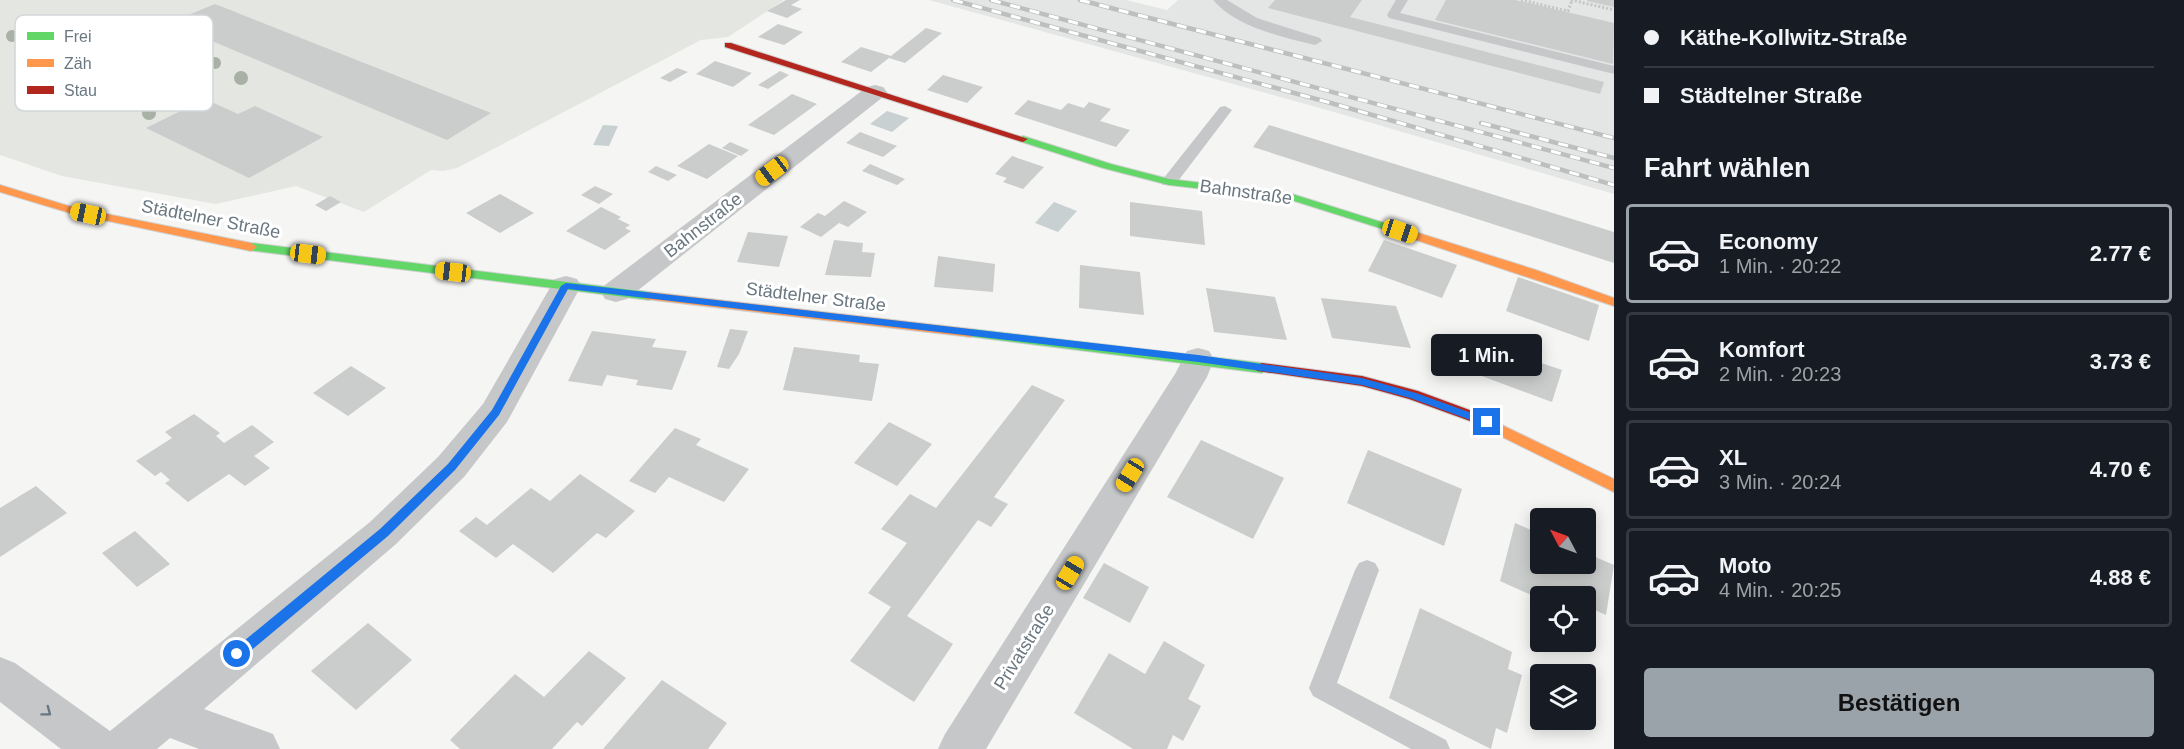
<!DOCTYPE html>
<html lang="de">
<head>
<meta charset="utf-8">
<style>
  :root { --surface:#171b24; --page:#20242c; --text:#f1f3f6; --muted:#9ea1a6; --line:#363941; --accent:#9aa3a9 }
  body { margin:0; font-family:Helvetica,sans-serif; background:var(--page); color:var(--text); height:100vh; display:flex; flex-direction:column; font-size:22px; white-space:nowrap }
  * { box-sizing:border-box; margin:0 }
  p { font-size:20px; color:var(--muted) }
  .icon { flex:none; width:33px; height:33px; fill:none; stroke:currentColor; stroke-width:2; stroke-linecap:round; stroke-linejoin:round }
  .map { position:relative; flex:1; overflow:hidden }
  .side { display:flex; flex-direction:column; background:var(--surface); width:570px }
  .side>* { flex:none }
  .hud { display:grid; align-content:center; height:132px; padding:0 30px; background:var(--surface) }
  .needle { width:39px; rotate:311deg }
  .tools { position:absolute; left:1530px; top:508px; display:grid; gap:12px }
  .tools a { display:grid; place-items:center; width:66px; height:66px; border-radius:6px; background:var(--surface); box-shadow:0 3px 15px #0003; font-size:30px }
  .end { position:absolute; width:27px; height:27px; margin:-14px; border:8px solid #1a73e8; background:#fff; box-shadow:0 0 0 3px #fff }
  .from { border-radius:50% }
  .bubble { position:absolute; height:42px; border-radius:6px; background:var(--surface); box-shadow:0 3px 15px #0003; font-size:20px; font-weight:600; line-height:42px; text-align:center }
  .car { position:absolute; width:18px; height:36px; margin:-18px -9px; border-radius:8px; box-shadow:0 0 4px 2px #0007; background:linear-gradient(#f5c518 24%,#345 0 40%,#f5c518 0 76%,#345 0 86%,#f5c518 0) }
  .hud b { display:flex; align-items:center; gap:21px; height:57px; font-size:22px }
  .hud b+b { border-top:2px solid var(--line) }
  .hud i { width:15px; height:15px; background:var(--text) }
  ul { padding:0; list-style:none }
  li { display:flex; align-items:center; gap:18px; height:99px; margin:0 12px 9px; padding:0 18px; border:3px solid var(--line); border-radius:6px }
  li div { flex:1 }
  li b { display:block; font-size:22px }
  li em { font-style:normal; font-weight:600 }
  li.current { border-color:var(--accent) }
  li>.icon { width:54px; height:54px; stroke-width:1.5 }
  h2 { padding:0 30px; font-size:27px; line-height:72px }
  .button { display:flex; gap:12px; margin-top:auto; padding:12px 30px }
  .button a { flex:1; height:69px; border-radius:6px; background:var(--accent); color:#111; font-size:24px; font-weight:600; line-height:69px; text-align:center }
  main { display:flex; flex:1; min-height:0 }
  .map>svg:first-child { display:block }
</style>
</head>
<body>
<main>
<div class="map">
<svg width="1614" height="749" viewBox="0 0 1614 749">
  <rect width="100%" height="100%" fill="#f5f5f4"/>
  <!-- built -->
  <path fill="#e4e5e5" d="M 929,0 L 1126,0 L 1167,10 L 1178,0 L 1614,0 L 1614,194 L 1334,112 Z"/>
  <!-- green -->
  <path fill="#e4e6e2" d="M 0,0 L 784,0 L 728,37 L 701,40 L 457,168 L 443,171 L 431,170 L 364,212 L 296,186 L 216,204 L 62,176 L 0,155 Z"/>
  <!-- water -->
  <g fill="#c8d0d2">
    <path d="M 887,111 L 909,118 L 892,132 L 870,124 Z"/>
    <path d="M 603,125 L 618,126 L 609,146 L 593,145 Z"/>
    <path d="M 1054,202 L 1077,211 L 1058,232 L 1035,223 Z"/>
  </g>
  <!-- building -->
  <g fill="#cbcccc">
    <path d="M 786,0 L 800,0 L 791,5 L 802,9 L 787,18 L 767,11 Z"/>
    <path d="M 1275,0 L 1362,0 L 1350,17 L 1604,82 L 1600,94 L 1268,8 Z"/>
    <path d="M 1446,0 L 1515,0 L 1614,23 L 1613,64 L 1435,20 Z"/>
    <path d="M 1587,0 L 1614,0 L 1614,7 L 1587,1 Z"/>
    <path d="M 215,4 L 491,113 L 447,140 L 169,23 Z"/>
    <path d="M 778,24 L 803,32 L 784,45 L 758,37 Z"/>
    <path d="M 926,28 L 942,33 L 905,63 L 889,58 L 871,72 L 841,62 L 861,47 L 891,56 Z"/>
    <path d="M 715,61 L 752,73 L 733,87 L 696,74 Z"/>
    <path d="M 677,68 L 688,72 L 670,82 L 660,78 Z"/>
    <path d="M 780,71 L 789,75 L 768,89 L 758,85 Z"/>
    <path d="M 943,75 L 983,87 L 967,103 L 927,90 Z"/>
    <path d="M 792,94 L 817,104 L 774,135 L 748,125 Z"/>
    <path d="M 205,99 L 238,114 L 255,106 L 323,137 L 249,178 L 146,128 Z"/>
    <path d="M 1028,100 L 1061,110 L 1068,103 L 1084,108 L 1089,102 L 1111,109 L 1100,121 L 1130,130 L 1116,147 L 1014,114 Z"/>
    <path d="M 1269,125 L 1614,232 L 1614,263 L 1253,147 Z"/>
    <path d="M 860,132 L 897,146 L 883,157 L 846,143 Z"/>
    <path d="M 730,142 L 749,150 L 741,156 L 722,148 Z"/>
    <path d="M 709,144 L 738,156 L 707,179 L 677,166 Z"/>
    <path d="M 1012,156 L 1044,167 L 1023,189 L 1003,182 L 1007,178 L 995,174 Z"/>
    <path d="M 870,164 L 905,179 L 897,185 L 862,171 Z"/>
    <path d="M 656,166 L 677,175 L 668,181 L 648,172 Z"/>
    <path d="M 595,186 L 613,194 L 599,204 L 581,195 Z"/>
    <path d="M 500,194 L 534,213 L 500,233 L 466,213 Z"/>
    <path d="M 330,196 L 341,202 L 326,211 L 315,205 Z"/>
    <path d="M 844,201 L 867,212 L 848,227 L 839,223 L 821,237 L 800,227 L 818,213 L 825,216 Z"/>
    <path d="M 1130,202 L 1202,211 L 1205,245 L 1130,236 Z"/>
    <path d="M 601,207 L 621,217 L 618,219 L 630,225 L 625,228 L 631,231 L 605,250 L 566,231 Z"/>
    <path d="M 748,232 L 788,236 L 779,267 L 737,262 Z"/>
    <path d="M 834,240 L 863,243 L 862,252 L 875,253 L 871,277 L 825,275 Z"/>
    <path d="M 1384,240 L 1457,265 L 1442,298 L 1368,271 Z"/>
    <path d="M 938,256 L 995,264 L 993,292 L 934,287 Z"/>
    <path d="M 1080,265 L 1140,272 L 1144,315 L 1079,308 Z"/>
    <path d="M 1518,277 L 1599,305 L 1589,341 L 1506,311 Z"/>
    <path d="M 1206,288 L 1275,297 L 1287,340 L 1214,332 Z"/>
    <path d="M 1321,298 L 1396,306 L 1411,348 L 1332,338 Z"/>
    <path d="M 730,329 L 748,331 L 739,354 L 729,369 L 717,367 Z"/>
    <path d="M 592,331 L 656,339 L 652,347 L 687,351 L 672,390 L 636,385 L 638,380 L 607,375 L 602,386 L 568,381 Z"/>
    <path d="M 1488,345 L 1562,370 L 1552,402 L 1479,375 Z"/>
    <path d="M 794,347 L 860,355 L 859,362 L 879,364 L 872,401 L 783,390 Z"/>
    <path d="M 351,366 L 386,388 L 348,416 L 313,393 Z"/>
    <path d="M 1032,385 L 1065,400 L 994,497 L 1008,504 L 991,527 L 978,520 L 907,616 L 953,644 L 914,702 L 850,661 L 891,607 L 868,593 L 907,543 L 881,529 L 910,494 L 936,508 Z"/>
    <path d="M 194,414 L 220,433 L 216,436 L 224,443 L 252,425 L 274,442 L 254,456 L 270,468 L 245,486 L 229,474 L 188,502 L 165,483 L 170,480 L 161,472 L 155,476 L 136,461 L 172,438 L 165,432 Z"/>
    <path d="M 889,422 L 932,444 L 897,486 L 854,463 Z"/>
    <path d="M 675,428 L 701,439 L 696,445 L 749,469 L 724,502 L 669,477 L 655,493 L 629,481 Z"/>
    <path d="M 1201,440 L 1284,478 L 1253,539 L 1167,497 Z"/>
    <path d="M 1368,450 L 1462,489 L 1444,546 L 1347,503 Z"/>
    <path d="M 580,474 L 635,511 L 606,538 L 597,533 L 553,573 L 513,544 L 496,558 L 459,531 L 476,517 L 487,525 L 531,488 L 550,501 Z"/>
    <path d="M 36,486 L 67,513 L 0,557 L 0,508 Z"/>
    <path d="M 1515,523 L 1540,534 L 1540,564 L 1586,564 L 1586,553 L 1614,565 L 1606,615 L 1586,606 L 1586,597 L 1540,597 L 1540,599 L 1500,581 Z"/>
    <path d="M 135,531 L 170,564 L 137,587 L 102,553 Z"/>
    <path d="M 1104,563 L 1149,587 L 1130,623 L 1083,598 Z"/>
    <path d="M 1420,608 L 1512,652 L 1508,669 L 1522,675 L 1507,733 L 1496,728 L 1491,749 L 1389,698 Z"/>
    <path d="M 368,623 L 412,660 L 356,710 L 311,671 Z"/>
    <path d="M 1164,641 L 1205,665 L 1188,699 L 1201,706 L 1183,741 L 1173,735 L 1167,749 L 1133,749 L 1074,713 L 1109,653 L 1145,674 Z"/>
    <path d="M 589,651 L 626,678 L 582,726 L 577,722 L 552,749 L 460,749 L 450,740 L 515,674 L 544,697 Z"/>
    <path d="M 662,680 L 727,723 L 708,749 L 603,749 Z"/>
  </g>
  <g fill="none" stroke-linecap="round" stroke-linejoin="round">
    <!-- fast casing -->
    <g stroke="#d0d1d1" stroke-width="2">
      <g id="fast">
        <path d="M 1023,136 L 1111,164 L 1169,179 L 1289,193 L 1394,226 L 1396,228 L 1394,230 L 1386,230 L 1288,199 L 1169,185 L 1103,168 L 1019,141 L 1018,139 Z"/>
        <path d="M 251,243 L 649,292 L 655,296 L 649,300 L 247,250 L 245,247 L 247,244 Z"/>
        <path d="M 971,329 L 1262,363 L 1269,368 L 1262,373 L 966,336 L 965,333 L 966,330 Z"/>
      </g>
    </g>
    <!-- slow casing -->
    <g stroke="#d0d1d1" stroke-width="2">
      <g id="slow">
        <path d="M 0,185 L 72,207 L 251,243 L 257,247 L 251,251 L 70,213 L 0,192 Z"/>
        <path d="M 1390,224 L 1536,270 L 1614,298 L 1614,306 L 1386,230 L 1384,228 Z"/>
        <path d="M 649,292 L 971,329 L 977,333 L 971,337 L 645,299 L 643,296 Z"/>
        <path d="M 1481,415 L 1614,479 L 1614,492 L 1476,424 L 1474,420 L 1476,416 Z"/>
      </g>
    </g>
    <!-- jam casing -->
    <g stroke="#d0d1d1" stroke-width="2">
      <g id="jam">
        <path d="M 725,43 L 731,43 L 1028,139 L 1023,142 L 1019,141 L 725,47 Z"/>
        <path d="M 1262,363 L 1362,376 L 1418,391 L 1486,416 L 1488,420 L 1486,424 L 1481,425 L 1409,399 L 1362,386 L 1257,371 L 1255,368 L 1257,365 Z"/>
      </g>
    </g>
    <!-- path -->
    <g stroke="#c5c5c5" stroke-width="3" stroke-dasharray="2 2" stroke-linecap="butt">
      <path d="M 1521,0 L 1568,11 L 1572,0"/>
      <path d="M 1571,0 L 1614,10"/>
    </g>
    <!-- lane -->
    <g fill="#c6c7c8" fill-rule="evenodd">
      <path d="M 1213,0 L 1227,0 L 1257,18 L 1320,38 L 1322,41 L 1315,45 C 1282,37 1236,27 1213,0 Z"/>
      <path d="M 1396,0 L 1408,0 L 1400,13 L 1614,66 L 1614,74 L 1389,18 L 1387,15 Z"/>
      <path d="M 1225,106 L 1232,110 L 1175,185 L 1163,185 L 1161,182 L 1163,179 L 1220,107 Z"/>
      <path d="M 1367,560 L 1375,563 L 1379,570 L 1337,683 L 1446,740 L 1450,749 L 1411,749 L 1313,696 L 1309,688 L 1355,570 L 1359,563 Z"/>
    </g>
    <!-- street -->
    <g fill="#c6c7c8" fill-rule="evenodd">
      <path d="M 875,85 L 883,87 L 887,92 L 883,97 L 627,299 L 616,302 L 605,299 L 601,292 L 605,285 L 867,87 Z"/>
      <path d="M 566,276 L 577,279 L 581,286 L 507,422 L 464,477 L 396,544 L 204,709 L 273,734 L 280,749 L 199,749 L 170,738 L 157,749 L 61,749 L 0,702 L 0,657 L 15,663 L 110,731 L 370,522 L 438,457 L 483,404 L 555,279 Z"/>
      <path d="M 1198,348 L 1209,351 L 1214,359 L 1207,377 L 986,749 L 938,749 L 945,734 L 1175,374 L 1187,351 Z"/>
    </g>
    <!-- fast -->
    <use href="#fast" fill="#63d668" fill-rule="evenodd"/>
    <!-- slow -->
    <use href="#slow" fill="#ff974d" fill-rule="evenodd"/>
    <!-- jam -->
    <use href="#jam" fill="#b3261e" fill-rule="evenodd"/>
    <!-- rail casing -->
    <g stroke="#bdbebe" stroke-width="4.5">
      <g id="rail">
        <path d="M 953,0 L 1338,105 L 1614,185"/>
        <path d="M 991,0 L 1614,168"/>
        <path d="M 1080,0 L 1614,138"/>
        <path d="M 1481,123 L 1614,158"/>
      </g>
    </g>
    <!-- rail -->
    <use href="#rail" stroke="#fff" stroke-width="3" stroke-dasharray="10" stroke-linecap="butt"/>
  </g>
  <!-- trees -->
  <g fill="#a9b1a6">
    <circle cx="12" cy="36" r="6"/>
    <circle cx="215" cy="63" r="6"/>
    <circle cx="241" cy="78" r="7"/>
    <circle cx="149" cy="113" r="7"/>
  </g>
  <!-- one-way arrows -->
  <defs><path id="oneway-chevron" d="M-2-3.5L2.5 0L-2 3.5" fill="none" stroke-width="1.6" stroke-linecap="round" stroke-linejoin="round" transform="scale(1.5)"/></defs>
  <use stroke="#697780" href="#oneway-chevron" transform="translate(47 712) rotate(37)"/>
  <!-- route -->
  <path fill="#1a73e8" d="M 566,283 L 1198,355 L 1362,378 L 1416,393 L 1491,420 L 1493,422 L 1487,426 L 1410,398 L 1362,385 L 1198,362 L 568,289 L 499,415 L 455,470 L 388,536 L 242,658 L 233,658 L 231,654 L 233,650 L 380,529 L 448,464 L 492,410 L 561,286 Z"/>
  <g text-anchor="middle" stroke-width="6" stroke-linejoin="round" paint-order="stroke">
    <!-- street labels -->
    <g font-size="18" fill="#697780" stroke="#fff">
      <text transform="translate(1246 192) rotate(8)" y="6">Bahnstraße</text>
      <text transform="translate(211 219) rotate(11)" y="6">Städtelner Straße</text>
      <text transform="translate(703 225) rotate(-38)" y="6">Bahnstraße</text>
      <text transform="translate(816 297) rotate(7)" y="6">Städtelner Straße</text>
      <text transform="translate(1024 647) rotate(-58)" y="6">Privatstraße</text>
    </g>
  </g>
  <!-- legend -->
  <rect x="15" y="15" width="198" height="96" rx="9" fill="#fff" stroke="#d2d6d9" stroke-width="1.5"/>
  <rect x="27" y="32" width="27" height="8" fill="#63d668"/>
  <rect x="27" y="59" width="27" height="8" fill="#ff974d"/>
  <rect x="27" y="86" width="27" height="8" fill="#b3261e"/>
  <g font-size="16" fill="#697780">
    <text x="64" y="42">Frei</text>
    <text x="64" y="69">Zäh</text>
    <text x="64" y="96">Stau</text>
  </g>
</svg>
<div class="tools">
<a><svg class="needle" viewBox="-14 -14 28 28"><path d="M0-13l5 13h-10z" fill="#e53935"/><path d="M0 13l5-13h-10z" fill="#9ea1a6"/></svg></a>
<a><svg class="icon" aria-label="locate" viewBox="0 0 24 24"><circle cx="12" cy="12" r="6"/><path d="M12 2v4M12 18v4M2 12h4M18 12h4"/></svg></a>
<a><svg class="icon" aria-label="layers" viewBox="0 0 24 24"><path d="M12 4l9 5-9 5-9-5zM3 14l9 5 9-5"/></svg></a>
</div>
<i class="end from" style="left:237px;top:654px"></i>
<i class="end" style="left:1487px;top:422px"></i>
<div class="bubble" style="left:1431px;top:334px;width:111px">1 Min.</div>
<i class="car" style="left:772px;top:171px;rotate:233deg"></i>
<i class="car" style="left:88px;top:214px;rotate:282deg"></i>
<i class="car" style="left:1400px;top:231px;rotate:108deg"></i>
<i class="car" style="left:308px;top:254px;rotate:97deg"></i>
<i class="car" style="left:453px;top:272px;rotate:277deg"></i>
<i class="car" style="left:1130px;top:475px;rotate:212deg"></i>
<i class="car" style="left:1070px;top:573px;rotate:31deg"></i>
</div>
<section class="side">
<div class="hud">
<b><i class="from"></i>Käthe-Kollwitz-Straße</b>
<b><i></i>Städtelner Straße</b>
</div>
<h2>Fahrt wählen</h2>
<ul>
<li class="current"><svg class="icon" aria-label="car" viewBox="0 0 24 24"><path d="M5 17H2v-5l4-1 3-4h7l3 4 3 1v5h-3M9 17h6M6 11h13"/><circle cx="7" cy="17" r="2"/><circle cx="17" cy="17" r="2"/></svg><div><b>Economy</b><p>1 Min. · 20:22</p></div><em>2.77 €</em></li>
<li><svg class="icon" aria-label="car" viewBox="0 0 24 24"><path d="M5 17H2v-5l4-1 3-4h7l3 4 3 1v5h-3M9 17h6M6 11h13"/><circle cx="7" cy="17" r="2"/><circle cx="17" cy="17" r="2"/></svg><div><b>Komfort</b><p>2 Min. · 20:23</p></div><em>3.73 €</em></li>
<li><svg class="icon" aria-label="car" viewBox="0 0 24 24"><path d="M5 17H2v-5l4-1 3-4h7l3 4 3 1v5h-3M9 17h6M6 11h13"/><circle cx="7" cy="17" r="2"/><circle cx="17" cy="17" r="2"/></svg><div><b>XL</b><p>3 Min. · 20:24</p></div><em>4.70 €</em></li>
<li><svg class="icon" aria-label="car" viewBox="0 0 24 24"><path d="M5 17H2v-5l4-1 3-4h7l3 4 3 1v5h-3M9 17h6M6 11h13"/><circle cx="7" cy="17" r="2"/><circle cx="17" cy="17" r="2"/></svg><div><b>Moto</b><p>4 Min. · 20:25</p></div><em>4.88 €</em></li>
</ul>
<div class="button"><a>Bestätigen</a></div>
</section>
</main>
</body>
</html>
